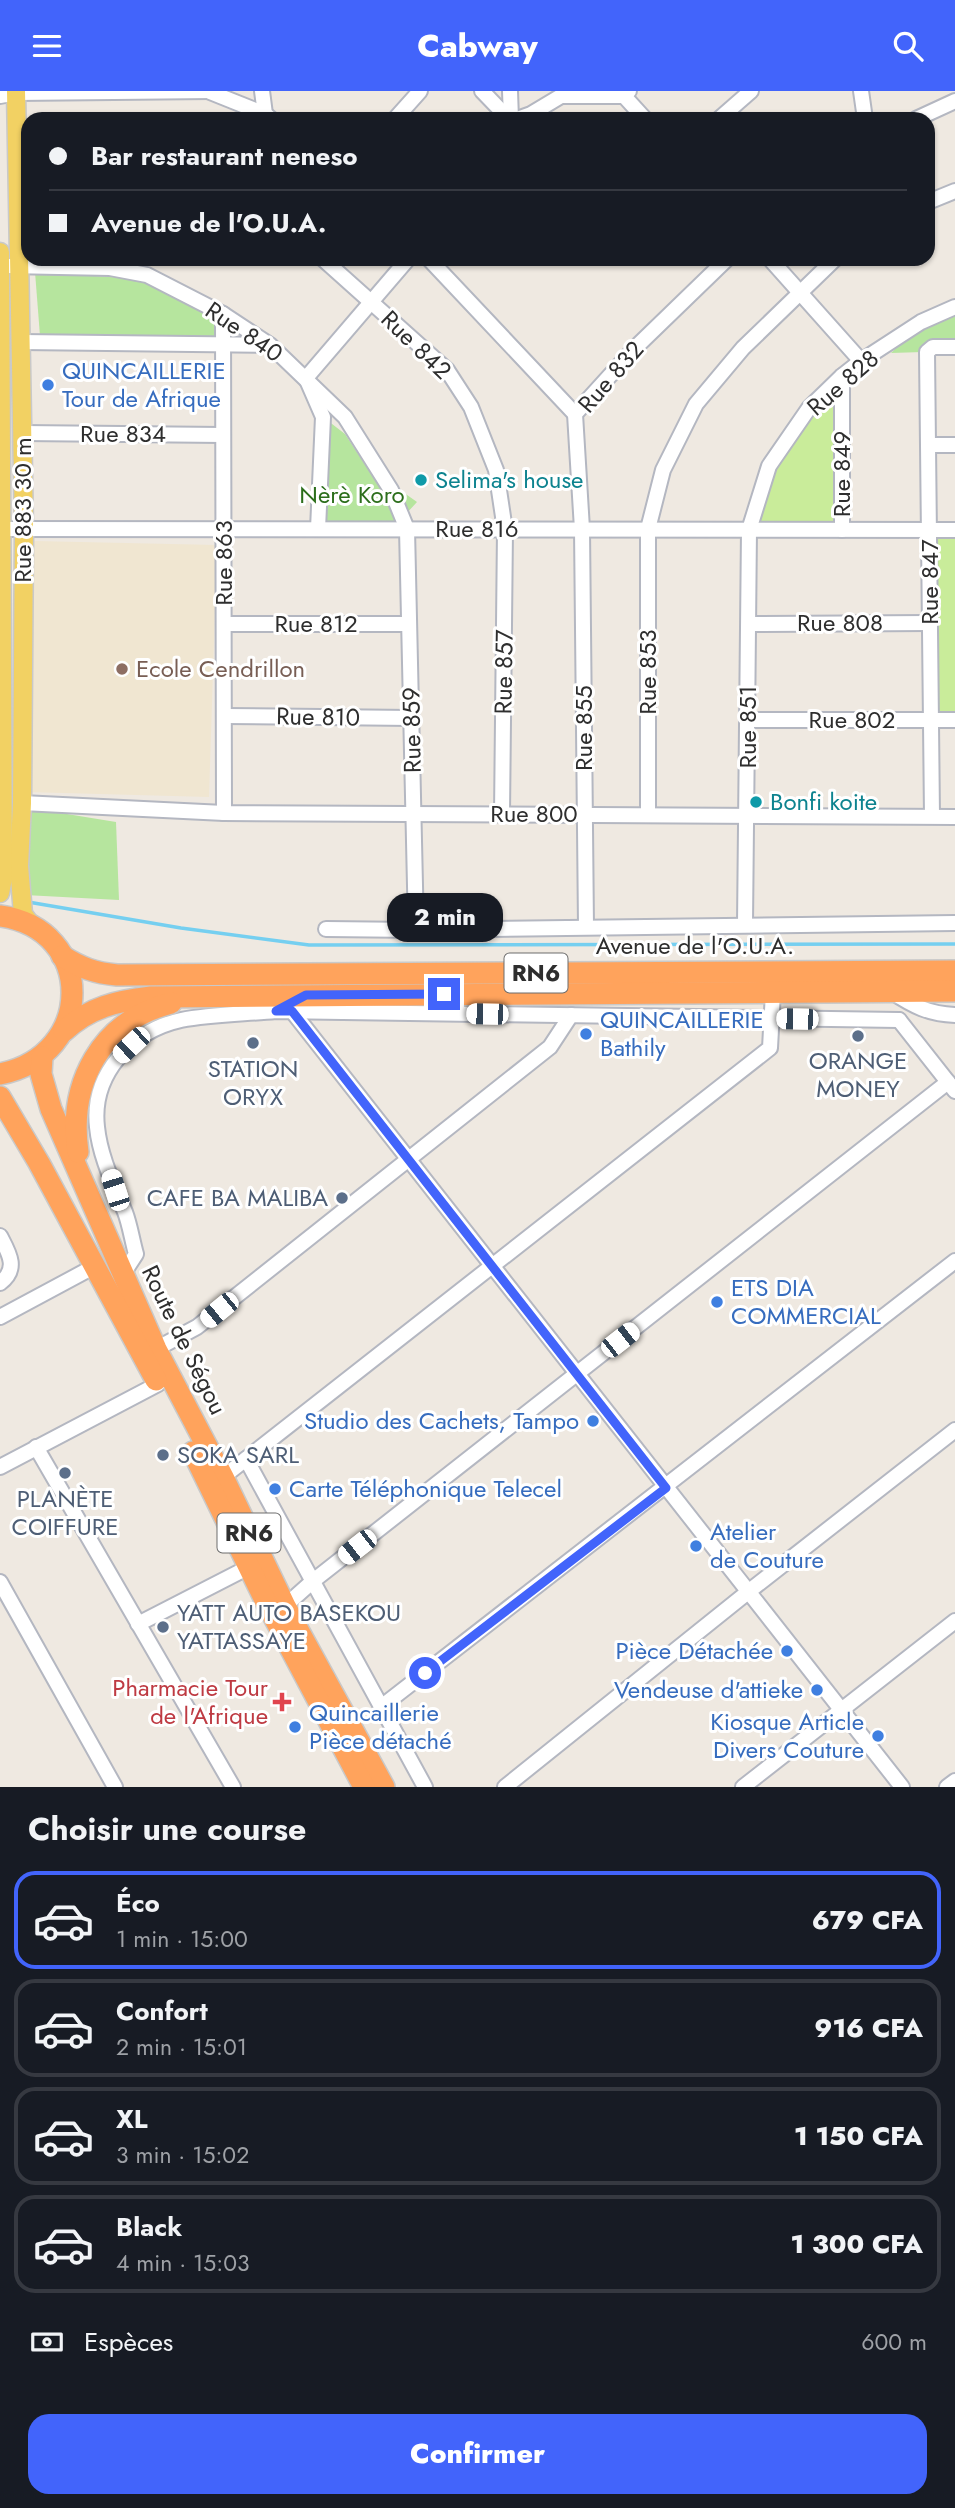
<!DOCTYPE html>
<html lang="fr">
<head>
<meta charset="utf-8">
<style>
  :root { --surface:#171b24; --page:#20242c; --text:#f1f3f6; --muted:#9ea1a6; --line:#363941; --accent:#4264fb }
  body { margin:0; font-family:Jost,sans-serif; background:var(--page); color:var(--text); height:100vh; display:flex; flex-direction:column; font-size:26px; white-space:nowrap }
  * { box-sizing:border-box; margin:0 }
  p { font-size:23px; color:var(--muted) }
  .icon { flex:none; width:38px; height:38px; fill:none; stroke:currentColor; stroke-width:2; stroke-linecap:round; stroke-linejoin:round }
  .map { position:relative; height:1696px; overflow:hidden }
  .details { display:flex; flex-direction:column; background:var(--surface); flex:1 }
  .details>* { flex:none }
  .hud { position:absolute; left:21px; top:21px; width:914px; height:154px; border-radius:21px; box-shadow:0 2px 5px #0004; display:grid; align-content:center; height:154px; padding:0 28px; background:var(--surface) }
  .end { position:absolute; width:32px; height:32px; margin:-16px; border:9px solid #4264fb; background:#fff; box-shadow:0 0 0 4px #fff }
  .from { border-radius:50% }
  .bubble { position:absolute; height:49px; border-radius:21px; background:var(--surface); box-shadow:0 2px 5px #0004; font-size:23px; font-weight:800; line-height:49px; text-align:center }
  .car { position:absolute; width:21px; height:42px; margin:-21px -10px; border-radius:9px; box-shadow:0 0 5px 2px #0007; background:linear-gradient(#fff 24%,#345 0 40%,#fff 0 76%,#345 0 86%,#fff 0) }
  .hud b { display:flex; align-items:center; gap:24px; height:66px; font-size:26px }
  .hud b+b { border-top:2px solid var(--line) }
  .hud i { width:18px; height:18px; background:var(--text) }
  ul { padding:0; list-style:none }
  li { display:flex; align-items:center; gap:21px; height:98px; margin:0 14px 10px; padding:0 14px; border:4px solid var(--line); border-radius:21px }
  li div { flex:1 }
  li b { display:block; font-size:26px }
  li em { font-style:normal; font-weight:800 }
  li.selected { border-color:var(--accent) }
  li>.icon { width:63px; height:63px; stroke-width:1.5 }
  h2 { padding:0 28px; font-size:32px; line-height:84px }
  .pay { display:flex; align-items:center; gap:18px; height:77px; padding:0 28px; font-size:26px }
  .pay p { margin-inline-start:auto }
  .action { display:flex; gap:14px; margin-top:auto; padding:14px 28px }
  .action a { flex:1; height:80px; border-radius:21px; background:var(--accent); color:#fff; font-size:28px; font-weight:800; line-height:80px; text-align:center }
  header { display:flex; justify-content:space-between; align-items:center; height:91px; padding:0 28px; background:var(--accent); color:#fff; font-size:32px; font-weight:800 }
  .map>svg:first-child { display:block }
</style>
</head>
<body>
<header><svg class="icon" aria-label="menu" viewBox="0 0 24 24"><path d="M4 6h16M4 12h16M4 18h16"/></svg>Cabway<svg class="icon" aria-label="search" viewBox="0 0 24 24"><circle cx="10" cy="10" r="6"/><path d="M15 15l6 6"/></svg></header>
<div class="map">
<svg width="955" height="1696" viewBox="0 0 955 1696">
  <rect width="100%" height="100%" fill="#efe9e1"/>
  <!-- education -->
  <path fill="#f0e6d1" d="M 34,450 L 217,454 L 209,706 L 26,701 Z"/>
  <!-- green -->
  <g fill="#b6e59e">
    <path d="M 35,181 L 140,188 L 220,225 L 215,248 L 40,245 Z"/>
    <path d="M 955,222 L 955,260 L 891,262 L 912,242 Z"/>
    <path d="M 323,326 L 345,343 L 366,375 L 417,411 L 393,437 L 319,432 Z"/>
    <path d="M 30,717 L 116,731 L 119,809 L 25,804 Z"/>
  </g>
  <!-- pitch -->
  <g fill="#c9ec9a">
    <path d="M 851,280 L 839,439 L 753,440 L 771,376 L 815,316 Z"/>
    <path d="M 955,445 L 955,624 L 937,624 L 934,446 Z"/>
  </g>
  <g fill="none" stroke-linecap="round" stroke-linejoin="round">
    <!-- stream -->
    <path stroke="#75cff0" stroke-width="3.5" d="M 28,811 L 181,837 L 309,854 L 955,853"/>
    <!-- minor casing -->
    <g stroke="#b4b7c1" stroke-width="18">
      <g id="minor">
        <path d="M 262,0 L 265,23"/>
        <path d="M 482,0 L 509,28"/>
        <path d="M 510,0 L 511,28"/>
        <path d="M 861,0 L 865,28"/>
        <path d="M 210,1 L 265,23 L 271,28"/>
        <path d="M 0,5 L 16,2 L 212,0"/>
        <path d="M 624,5 L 645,28"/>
        <path d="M 395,28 L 420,0"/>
        <path d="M 517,28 L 531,23 L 561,5 L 624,5 L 629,0"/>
        <path d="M 719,28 L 751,0"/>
        <path d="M 916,28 L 955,10"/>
        <path d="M 928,111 L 955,100"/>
        <path d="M 323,168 L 447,279 L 471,316 L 496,379 L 505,439 L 502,723"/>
        <path d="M 429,168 L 575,323"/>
        <path d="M 770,168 L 861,270"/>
        <path d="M 8,175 L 110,177 L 147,184 L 223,223 L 270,254 L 345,326 L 391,399 L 407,438 L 416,839"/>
        <path d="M 223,223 L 224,722"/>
        <path d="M 21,251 L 268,254"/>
        <path d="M 22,342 L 223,344"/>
        <path d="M 929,354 L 955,354"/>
        <path d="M 0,438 L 955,439"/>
        <path d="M 318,438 L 323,326 L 306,287 L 408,168"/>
        <path d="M 842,439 L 842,285"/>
        <path d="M 224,533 L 409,533"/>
        <path d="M 749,533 L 930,532"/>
        <path d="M 224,625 L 412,627"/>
        <path d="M 748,629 L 955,629"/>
        <path d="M 22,712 L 224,722 L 955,726"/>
        <path d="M 648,724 L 648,438 L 663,379 L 696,313 L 743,257 L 835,168"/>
        <path d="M 932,725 L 927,261 L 933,256 L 955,256"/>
        <path d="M 745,833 L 749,439 L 769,375 L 809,317 L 842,285 L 861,270 L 921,231 L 955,216"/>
        <path d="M 586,836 L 582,438 L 575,323 L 635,257 L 727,168"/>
        <path d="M 326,838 L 416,839 L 955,832"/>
        <path d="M 892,901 C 913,915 929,923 955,924"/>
        <path d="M 292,920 L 902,1696"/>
        <path d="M 899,929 L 955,1000"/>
        <path d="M 0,1145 C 9,1162 19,1178 0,1192"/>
        <path d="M 123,1183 L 136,1163 C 132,1149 130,1134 125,1121 C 114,1094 100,1066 97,1036 C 91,984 131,940 181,929 C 212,923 245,923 276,920 L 899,929"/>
        <path d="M 0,1226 L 95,1175"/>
        <path d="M 156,1258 L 197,1236 L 550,956 L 571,924"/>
        <path d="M 36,1356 L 233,1696"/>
        <path d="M 246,1368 L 425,1696"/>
        <path d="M 0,1376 L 158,1293"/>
        <path d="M 223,1386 L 770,957 L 773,901"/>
        <path d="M 0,1491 L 115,1696"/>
        <path d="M 285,1515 L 313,1490 L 948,991"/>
        <path d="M 138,1533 L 249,1476"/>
        <path d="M 381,1616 L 955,1170"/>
        <path d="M 505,1696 L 748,1501 L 955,1339"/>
        <path d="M 743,1696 L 955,1530"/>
        <path d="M 947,1696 L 955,1690"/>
      </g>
    </g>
    <!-- major casing -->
    <g stroke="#c9c9c9" stroke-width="21">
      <g id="major">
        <path d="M 16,0 L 24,439 L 22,712 L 19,775 L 23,823 L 32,835"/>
        <path d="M 0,161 L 3,787 L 0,802"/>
      </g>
    </g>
    <!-- highway casing -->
    <g stroke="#c9c9c9" stroke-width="24">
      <g id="highway">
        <path d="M 0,825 C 96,838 96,964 0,983"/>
        <path d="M 62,865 C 81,877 95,882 117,884 L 955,880"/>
        <path d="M 64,940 C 90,916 117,910 151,906 L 955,900"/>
        <path d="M 42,966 L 41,983 L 51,1018 L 156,1258 L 223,1386 L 285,1515 L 384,1696"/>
        <path d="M 0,1006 L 39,1072 L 156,1289"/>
        <path d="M 78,1061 C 68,992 101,930 171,912"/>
        <path d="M 193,1361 L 267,1513 L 364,1696"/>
      </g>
    </g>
    <!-- minor -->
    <use href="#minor" stroke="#fff" stroke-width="14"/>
    <!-- major -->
    <use href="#major" stroke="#f2d163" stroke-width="18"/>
    <!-- highway -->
    <use href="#highway" stroke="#ffa35c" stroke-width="21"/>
  </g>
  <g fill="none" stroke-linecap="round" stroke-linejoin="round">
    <!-- route -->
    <path stroke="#4264fb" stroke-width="9" d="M 425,1582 L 666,1397 L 292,920 L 276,920 L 306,904 L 444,903"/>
  </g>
  <!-- markers -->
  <g fill="#3f7fe0" stroke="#fff" stroke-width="2.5">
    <circle cx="48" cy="294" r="7"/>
    <circle cx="586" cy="943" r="7"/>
    <circle cx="717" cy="1211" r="7"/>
    <circle cx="593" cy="1330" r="7"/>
    <circle cx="275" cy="1398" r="7"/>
    <circle cx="696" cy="1455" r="7"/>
    <circle cx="787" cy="1560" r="7"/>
    <circle cx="817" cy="1599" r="7"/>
    <circle cx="295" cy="1636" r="7"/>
    <circle cx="878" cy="1645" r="7"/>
  </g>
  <g fill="#0f9aa8" stroke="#fff" stroke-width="2.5">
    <circle cx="421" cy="389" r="7"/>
    <circle cx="756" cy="711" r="7"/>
  </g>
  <circle fill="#8d6e63" stroke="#fff" stroke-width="2.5" cx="122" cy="578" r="7"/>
  <g fill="#5c6f8a" stroke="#fff" stroke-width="2.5">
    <circle cx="858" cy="945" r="7"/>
    <circle cx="253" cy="952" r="7"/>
    <circle cx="342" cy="1107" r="7"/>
    <circle cx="163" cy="1364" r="7"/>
    <circle cx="65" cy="1382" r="7"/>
    <circle cx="163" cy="1536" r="7"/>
  </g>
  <path fill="#e0444e" stroke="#fff" stroke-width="2.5" d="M278.5 1600.5h7v7h7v7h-7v7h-7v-7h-7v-7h7z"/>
  <g text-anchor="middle" stroke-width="6" stroke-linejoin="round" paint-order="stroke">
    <!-- shield labels -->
    <g fill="#fff" stroke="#6d6d6d" stroke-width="2">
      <rect x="504.5" y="862.5" width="63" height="39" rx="5"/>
      <rect x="217.5" y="1422.5" width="63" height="39" rx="5"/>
    </g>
    <g font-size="23" font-weight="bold" fill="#2e2e2e">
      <text x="536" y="890">RN6</text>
      <text x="249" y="1450">RN6</text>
    </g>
    <!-- street labels -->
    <g font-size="24" fill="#2e2e2e" stroke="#fff">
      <text transform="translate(244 241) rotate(34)" y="8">Rue 840</text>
      <text transform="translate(416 254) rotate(44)" y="8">Rue 842</text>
      <text transform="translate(611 286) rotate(-49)" y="8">Rue 832</text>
      <text transform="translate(843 292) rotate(-41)" y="8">Rue 828</text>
      <text x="123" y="351">Rue 834</text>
      <text transform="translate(842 383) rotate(-90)" y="8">Rue 849</text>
      <text transform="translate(23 419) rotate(-90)" y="8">Rue 883 30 m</text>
      <text x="477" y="446">Rue 816</text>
      <text transform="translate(224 472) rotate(-90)" y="8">Rue 863</text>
      <text transform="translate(930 491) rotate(-90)" y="8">Rue 847</text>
      <text x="840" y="540">Rue 808</text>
      <text x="316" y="541">Rue 812</text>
      <text transform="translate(504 581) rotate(-89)" y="8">Rue 857</text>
      <text transform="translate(648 581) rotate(-90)" y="8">Rue 853</text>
      <text transform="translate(318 626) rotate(1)" y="8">Rue 810</text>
      <text x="852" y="637">Rue 802</text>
      <text transform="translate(748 636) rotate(-90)" y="8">Rue 851</text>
      <text transform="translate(584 637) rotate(-90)" y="8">Rue 855</text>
      <text transform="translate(412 639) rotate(-91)" y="8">Rue 859</text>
      <text x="534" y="731">Rue 800</text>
      <text x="695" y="863">Avenue de l'O.U.A.</text>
      <text transform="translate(184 1249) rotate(64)" y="8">Route de Ségou</text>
    </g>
    <!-- shop labels -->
    <g font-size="24" fill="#366cbe" stroke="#fff" text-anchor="start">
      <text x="62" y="288">QUINCAILLERIE<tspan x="62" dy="28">Tour de Afrique</tspan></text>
      <text x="600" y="937">QUINCAILLERIE<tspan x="600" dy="28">Bathily</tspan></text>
      <text x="731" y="1205">ETS DIA<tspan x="731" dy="28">COMMERCIAL</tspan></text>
      <text x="579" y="1338" text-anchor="end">Studio des Cachets, Tampo</text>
      <text x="289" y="1406">Carte Téléphonique Telecel</text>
      <text x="710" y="1449">Atelier<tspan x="710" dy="28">de Couture</tspan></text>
      <text x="773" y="1568" text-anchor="end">Pièce Détachée</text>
      <text x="803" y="1607" text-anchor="end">Vendeuse d'attieke</text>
      <text x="309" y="1630">Quincaillerie<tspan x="309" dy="28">Pièce détaché</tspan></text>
      <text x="864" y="1639" text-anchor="end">Kiosque Article<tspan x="864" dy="28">Divers Couture</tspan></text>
    </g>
    <!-- culture labels -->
    <g font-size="24" fill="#0d838f" stroke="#fff" text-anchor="start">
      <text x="435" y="397">Selima's house</text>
      <text x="770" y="719">Bonfi koite</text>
    </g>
    <!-- park labels -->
    <g font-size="24" fill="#2c6e1b" stroke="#fff">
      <text x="352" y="412">Nèrè Koro</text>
    </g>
    <!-- education labels -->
    <g font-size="24" fill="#785e54" stroke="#fff" text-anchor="start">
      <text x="136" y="586">Ecole Cendrillon</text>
    </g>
    <!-- service labels -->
    <g font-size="24" fill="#4e5e75" stroke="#fff">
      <text x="858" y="978">ORANGE<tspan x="858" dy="28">MONEY</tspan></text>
      <text x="253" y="986">STATION<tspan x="253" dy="28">ORYX</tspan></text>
      <text x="328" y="1115" text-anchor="end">CAFE BA MALIBA</text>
      <text x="177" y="1372" text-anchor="start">SOKA SARL</text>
      <text x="65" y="1416">PLANÈTE<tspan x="65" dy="28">COIFFURE</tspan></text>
      <text x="177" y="1530" text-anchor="start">YATT AUTO BASEKOU<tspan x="177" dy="28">YATTASSAYE</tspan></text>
    </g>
    <!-- health labels -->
    <g font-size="24" fill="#be3a42" stroke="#fff" text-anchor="end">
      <text x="268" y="1605">Pharmacie Tour<tspan x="268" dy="28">de l'Afrique</tspan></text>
    </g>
  </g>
</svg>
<i class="end from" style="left:425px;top:1582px"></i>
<i class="end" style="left:444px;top:903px"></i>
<div class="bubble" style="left:387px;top:802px;width:116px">2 min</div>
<i class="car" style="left:487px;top:923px;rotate:271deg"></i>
<i class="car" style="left:797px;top:928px;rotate:271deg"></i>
<i class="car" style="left:131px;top:954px;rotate:227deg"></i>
<i class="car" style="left:115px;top:1099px;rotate:342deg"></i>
<i class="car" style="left:219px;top:1219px;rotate:231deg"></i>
<i class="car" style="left:620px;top:1249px;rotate:52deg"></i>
<i class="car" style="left:357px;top:1456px;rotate:232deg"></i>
<div class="hud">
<b><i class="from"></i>Bar restaurant neneso</b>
<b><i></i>Avenue de l'O.U.A.</b>
</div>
</div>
<section class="details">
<h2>Choisir une course</h2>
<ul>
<li class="selected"><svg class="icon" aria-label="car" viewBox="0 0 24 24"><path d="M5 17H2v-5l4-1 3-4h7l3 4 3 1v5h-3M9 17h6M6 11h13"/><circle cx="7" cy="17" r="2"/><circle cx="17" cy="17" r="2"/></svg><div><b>Éco</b><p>1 min · 15:00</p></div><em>679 CFA</em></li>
<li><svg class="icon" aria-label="car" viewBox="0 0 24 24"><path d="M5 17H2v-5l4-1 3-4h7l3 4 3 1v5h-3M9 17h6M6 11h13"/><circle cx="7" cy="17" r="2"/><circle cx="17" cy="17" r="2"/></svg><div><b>Confort</b><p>2 min · 15:01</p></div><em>916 CFA</em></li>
<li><svg class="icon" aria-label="car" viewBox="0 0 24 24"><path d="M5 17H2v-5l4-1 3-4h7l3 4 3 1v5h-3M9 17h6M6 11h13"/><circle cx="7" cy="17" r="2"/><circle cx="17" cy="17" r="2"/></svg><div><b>XL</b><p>3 min · 15:02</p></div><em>1 150 CFA</em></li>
<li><svg class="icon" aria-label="car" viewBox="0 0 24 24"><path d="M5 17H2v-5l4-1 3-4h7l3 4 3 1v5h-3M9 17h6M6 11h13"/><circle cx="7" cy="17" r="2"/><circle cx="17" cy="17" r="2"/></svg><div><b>Black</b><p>4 min · 15:03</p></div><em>1 300 CFA</em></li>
</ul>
<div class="pay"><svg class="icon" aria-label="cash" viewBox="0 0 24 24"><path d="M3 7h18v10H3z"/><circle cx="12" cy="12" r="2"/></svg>Espèces<p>600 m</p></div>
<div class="action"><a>Confirmer</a></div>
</section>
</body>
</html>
